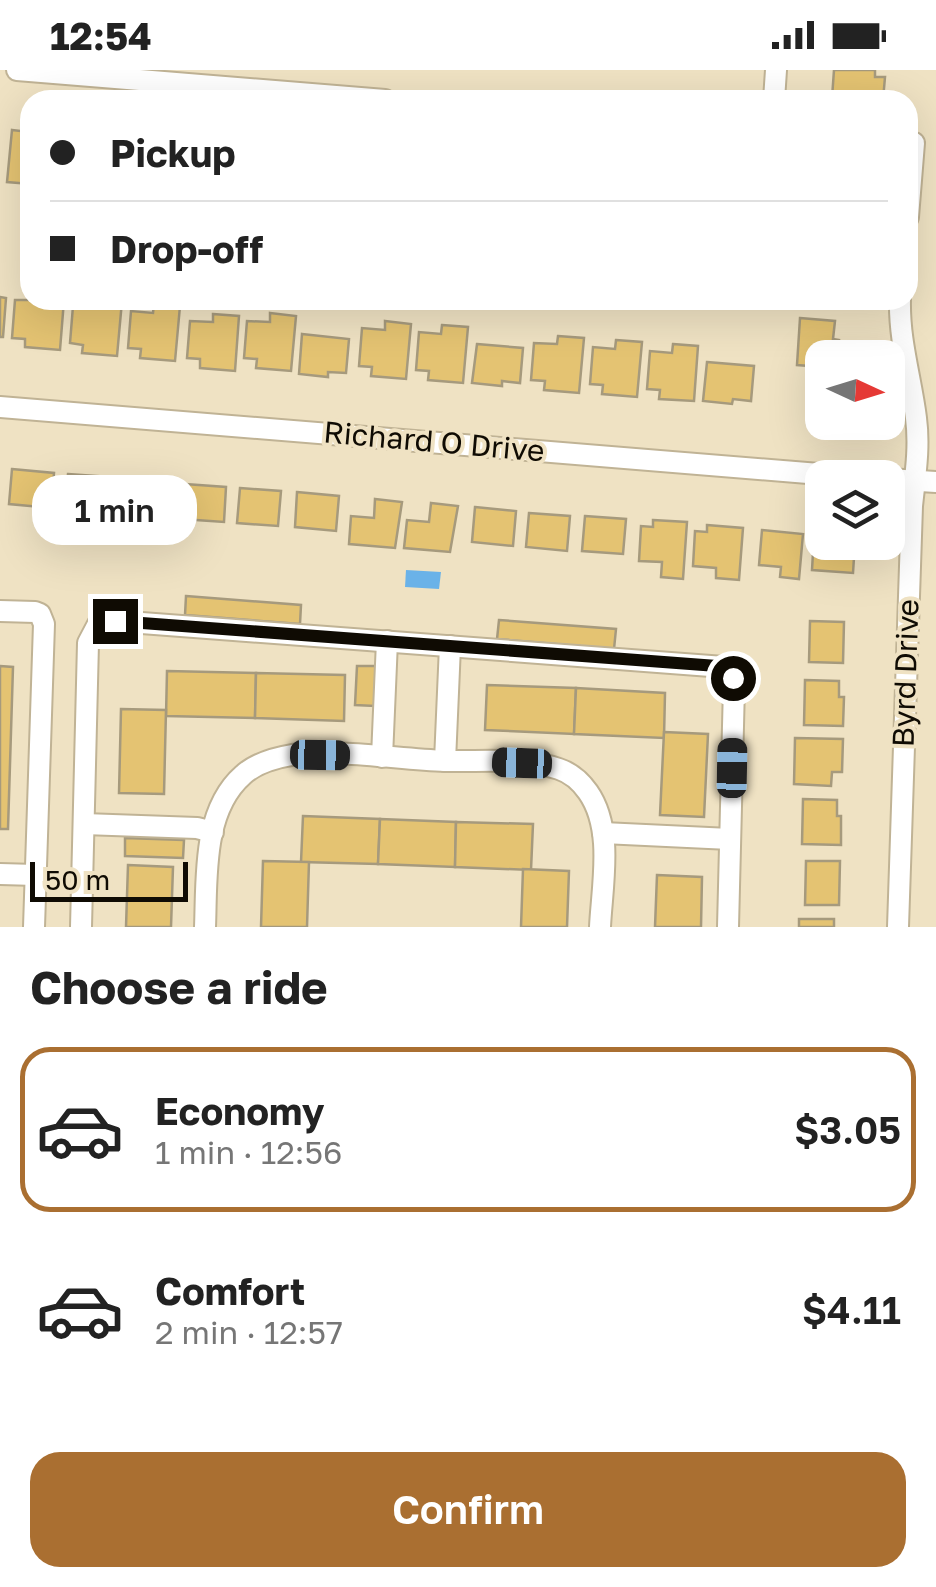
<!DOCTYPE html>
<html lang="en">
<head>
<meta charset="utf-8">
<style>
  :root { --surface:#fff; --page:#f6f6f6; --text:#222; --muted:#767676; --line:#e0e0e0; --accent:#aa6f31 }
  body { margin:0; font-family:"Golos Text",sans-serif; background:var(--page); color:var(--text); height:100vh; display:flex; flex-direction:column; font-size:38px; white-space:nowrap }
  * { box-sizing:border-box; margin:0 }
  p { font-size:32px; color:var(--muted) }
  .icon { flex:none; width:55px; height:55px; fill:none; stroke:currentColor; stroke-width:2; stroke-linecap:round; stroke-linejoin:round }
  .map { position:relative; height:857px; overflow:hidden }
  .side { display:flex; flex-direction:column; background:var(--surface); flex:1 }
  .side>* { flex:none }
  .hud { position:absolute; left:20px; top:20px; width:898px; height:220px; border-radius:30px; box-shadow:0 10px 40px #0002; display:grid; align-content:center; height:220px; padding:0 30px; background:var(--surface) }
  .needle { width:65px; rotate:94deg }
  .tools { position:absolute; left:805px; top:270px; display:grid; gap:20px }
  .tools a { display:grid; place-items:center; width:100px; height:100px; border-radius:20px; background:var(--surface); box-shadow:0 10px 40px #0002; font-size:50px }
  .scale { position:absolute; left:30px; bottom:25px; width:158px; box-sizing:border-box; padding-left:10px; border:5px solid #0f0b03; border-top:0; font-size:28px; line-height:35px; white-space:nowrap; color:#0f0b03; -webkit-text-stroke:8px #efe2c3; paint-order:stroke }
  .end { position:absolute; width:45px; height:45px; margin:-22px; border:12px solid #0f0b03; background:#fff; box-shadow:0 0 0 5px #fff }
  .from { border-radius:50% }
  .bubble { position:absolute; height:70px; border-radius:30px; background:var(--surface); box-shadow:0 10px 40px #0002; font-size:32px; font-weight:600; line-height:70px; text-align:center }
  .car { position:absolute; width:30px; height:60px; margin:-30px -15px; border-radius:12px; box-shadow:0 0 8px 2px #0007; background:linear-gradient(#222 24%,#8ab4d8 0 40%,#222 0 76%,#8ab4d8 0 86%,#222 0) }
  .hud b { display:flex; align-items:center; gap:35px; height:95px; font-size:38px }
  .hud b+b { border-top:2px solid var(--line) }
  .hud i { width:25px; height:25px; background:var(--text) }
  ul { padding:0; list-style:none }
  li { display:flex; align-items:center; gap:30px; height:165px; margin:0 20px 15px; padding:0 10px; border:5px solid transparent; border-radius:30px }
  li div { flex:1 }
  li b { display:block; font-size:38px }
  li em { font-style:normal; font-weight:600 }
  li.active { border-color:var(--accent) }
  li>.icon { width:90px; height:90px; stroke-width:1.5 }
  h2 { padding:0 30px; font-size:45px; line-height:120px }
  .primary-button { display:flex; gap:20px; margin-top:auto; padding:20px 30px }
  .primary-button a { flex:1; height:115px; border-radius:30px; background:var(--accent); color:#fff; font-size:40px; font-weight:600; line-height:115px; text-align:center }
  .status { display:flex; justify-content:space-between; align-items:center; height:70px; padding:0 50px; background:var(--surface); direction:ltr }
  .status svg { height:28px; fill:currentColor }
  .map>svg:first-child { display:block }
</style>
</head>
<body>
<div class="status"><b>12:54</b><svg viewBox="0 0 49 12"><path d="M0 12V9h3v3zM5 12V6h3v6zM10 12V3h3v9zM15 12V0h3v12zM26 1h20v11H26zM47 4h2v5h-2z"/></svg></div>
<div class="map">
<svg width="936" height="857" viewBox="0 0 936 857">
  <rect width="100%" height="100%" fill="#efe2c3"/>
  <!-- water -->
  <path fill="#6ab2e8" d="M 406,500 L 441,502 L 439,519 L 405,517 Z"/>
  <!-- building -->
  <g fill="#e4c372" stroke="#a69a7d" stroke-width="2.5">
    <path d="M 834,0 L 875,0 L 875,7 L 885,7 L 883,30 L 832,28 Z"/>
    <path d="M 12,60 L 30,62 L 30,114 L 7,112 Z"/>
    <path d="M 0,227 L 6,228 L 3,267 L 0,267 Z"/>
    <path d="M 15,230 L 64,230 L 60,280 L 25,277 L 25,269 L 12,268 Z"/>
    <path d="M 96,230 L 122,231 L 117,286 L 82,283 L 83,275 L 70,273 L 73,236 L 96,238 Z"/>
    <path d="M 154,234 L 180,236 L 175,291 L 140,288 L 141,279 L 128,278 L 131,241 L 153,243 Z"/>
    <path d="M 270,243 L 296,246 L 291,301 L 256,298 L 257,289 L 244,288 L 247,251 L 270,252 Z"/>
    <path d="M 213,244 L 239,246 L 235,301 L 200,298 L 200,289 L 187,288 L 190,251 L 213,252 Z"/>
    <path d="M 800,248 L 835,251 L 833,269 L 839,270 L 837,288 L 822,288 L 822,297 L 797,295 Z"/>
    <path d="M 385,251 L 411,254 L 406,309 L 371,306 L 372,297 L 359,296 L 362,258 L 385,260 Z"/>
    <path d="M 442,255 L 468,257 L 463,313 L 428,310 L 429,301 L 416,300 L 419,262 L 441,264 Z"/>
    <path d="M 302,264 L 349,269 L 346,303 L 328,302 L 328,307 L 299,304 Z"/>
    <path d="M 558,266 L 584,268 L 579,323 L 544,320 L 545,311 L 531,310 L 534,273 L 557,274 Z"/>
    <path d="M 616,270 L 642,272 L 637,327 L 602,324 L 603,315 L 590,314 L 593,277 L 615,279 Z"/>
    <path d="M 477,274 L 523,278 L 520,313 L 502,311 L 502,316 L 472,313 Z"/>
    <path d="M 673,274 L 698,276 L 694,331 L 659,329 L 660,320 L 647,319 L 650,281 L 672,283 Z"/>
    <path d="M 707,292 L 754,296 L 751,331 L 733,329 L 732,334 L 703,331 Z"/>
    <path d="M 810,307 L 822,308 L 822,352 L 847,352 L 847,357 L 807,354 Z"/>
    <path d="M 12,399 L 54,403 L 51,438 L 9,434 Z"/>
    <path d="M 68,404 L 109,407 L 106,442 L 65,439 Z"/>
    <path d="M 125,408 L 166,412 L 163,447 L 122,443 Z"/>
    <path d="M 185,414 L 226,417 L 224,452 L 182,449 Z"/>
    <path d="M 240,418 L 281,421 L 278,456 L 237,453 Z"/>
    <path d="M 297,422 L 339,426 L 336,461 L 295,457 Z"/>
    <path d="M 375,429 L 402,432 L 395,478 L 349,474 L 351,446 L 374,448 Z"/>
    <path d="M 431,433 L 458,436 L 450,482 L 404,478 L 407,450 L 429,452 Z"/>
    <path d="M 475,437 L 516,441 L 513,476 L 472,472 Z"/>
    <path d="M 529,443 L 570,446 L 567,481 L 526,477 Z"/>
    <path d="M 585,446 L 626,449 L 623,484 L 582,481 Z"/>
    <path d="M 653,450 L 687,452 L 683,509 L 661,507 L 662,492 L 639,491 L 641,456 L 653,457 Z"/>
    <path d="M 707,455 L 743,458 L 739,510 L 716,508 L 716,498 L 693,496 L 695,461 L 707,462 Z"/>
    <path d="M 762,460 L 803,464 L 799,509 L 780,507 L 781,497 L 759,495 Z"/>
    <path d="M 814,465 L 822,465 L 822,472 L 855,472 L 853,503 L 812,500 Z"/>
    <path d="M 186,526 L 301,535 L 300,554 L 185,545 Z"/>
    <path d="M 499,550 L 616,559 L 614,579 L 497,569 Z"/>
    <path d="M 810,551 L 844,552 L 843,593 L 809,592 Z"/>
    <path d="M 0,596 L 13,597 L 8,759 L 0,759 Z"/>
    <path d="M 357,596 L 377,596 L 375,636 L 355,635 Z"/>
    <path d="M 167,601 L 256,603 L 255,648 L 166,646 Z"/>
    <path d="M 256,603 L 345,605 L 344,651 L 255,648 Z"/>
    <path d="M 805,610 L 839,611 L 839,627 L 844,627 L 843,656 L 804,655 Z"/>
    <path d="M 487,615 L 576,618 L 574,664 L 485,660 Z"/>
    <path d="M 576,618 L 665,623 L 664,668 L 574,664 Z"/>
    <path d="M 121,639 L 166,640 L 164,724 L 119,723 Z"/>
    <path d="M 664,662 L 708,664 L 704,747 L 660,745 Z"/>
    <path d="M 795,668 L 843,669 L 842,702 L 832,702 L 831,716 L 794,714 Z"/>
    <path d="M 803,729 L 837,730 L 837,746 L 841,746 L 841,775 L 802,774 Z"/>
    <path d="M 303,746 L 380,749 L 378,794 L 301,792 Z"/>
    <path d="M 380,749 L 456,752 L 455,797 L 378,794 Z"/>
    <path d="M 456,752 L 533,754 L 531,800 L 455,797 Z"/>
    <path d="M 125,768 L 184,770 L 183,788 L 125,786 Z"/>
    <path d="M 263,791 L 309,792 L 307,857 L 261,857 Z"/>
    <path d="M 806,791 L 840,791 L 839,835 L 805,835 Z"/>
    <path d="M 128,795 L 173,797 L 171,857 L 126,857 Z"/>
    <path d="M 523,799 L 569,801 L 567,857 L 521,857 Z"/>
    <path d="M 657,805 L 702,807 L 701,857 L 655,857 Z"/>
    <rect x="799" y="849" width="35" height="8"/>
  </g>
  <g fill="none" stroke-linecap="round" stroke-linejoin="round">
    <!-- minor casing -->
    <g stroke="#c0b395" stroke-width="24">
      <g id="minor">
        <path d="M 17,0 L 385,30"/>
        <path d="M 774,30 L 776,0"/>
        <path d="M 908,147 L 914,73"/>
        <path d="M 0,337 L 868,408"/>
        <path d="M 888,409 L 936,412"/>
        <path d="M 0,541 L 35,542 L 40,544 L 44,554 L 34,857"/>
        <path d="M 382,687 L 387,571"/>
        <path d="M 445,691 L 450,576"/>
        <path d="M 84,754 L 197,758 L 213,762"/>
        <path d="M 603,763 L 730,769"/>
        <path d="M 0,804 L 36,805"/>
        <path d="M 81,857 L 88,573 L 98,554 L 115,551 L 724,597 L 733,608 L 734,616 L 728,857"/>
        <path d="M 205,857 C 207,809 202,741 243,705 C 256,693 274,688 292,685 C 341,679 395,689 445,691 C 481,692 524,687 559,699 C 571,703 581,712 588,722 C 614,759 602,815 600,857"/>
        <path d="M 898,857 L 912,436 C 915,407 920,378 916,348 C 911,308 899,271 900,230"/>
      </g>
    </g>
    <!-- minor -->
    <use href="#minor" stroke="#fff" stroke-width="20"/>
  </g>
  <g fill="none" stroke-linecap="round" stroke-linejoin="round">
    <!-- route -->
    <path stroke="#0f0b03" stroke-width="12" d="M 115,551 L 717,596 L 730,602 L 733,608"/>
  </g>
  <g text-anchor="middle" stroke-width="8" stroke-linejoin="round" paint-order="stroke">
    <!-- street labels -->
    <g font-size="30" fill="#0f0b03" stroke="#efe2c3">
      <text transform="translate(434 372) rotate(5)" y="10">Richard O Drive</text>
      <text transform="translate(906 603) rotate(-88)" y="10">Byrd Drive</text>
    </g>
  </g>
</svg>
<div class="tools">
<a><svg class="needle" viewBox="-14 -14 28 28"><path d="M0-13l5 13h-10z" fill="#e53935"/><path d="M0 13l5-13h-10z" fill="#767676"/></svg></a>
<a><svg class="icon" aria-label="layers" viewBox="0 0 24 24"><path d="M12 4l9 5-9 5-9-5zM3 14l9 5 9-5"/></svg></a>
</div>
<div class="scale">50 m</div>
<i class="end from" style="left:733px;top:608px"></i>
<i class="end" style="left:115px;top:551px"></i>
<div class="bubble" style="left:32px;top:405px;width:165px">1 min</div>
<i class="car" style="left:320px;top:685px;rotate:91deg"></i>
<i class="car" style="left:522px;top:693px;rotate:272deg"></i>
<i class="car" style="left:732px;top:698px;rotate:1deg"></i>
<div class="hud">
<b><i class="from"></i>Pickup</b>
<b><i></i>Drop-off</b>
</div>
</div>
<section class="side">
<h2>Choose a ride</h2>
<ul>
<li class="active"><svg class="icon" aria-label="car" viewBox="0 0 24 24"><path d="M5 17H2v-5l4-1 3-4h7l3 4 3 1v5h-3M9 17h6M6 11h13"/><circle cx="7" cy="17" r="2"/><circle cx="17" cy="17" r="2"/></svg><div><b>Economy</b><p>1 min · 12:56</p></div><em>$3.05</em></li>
<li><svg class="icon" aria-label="car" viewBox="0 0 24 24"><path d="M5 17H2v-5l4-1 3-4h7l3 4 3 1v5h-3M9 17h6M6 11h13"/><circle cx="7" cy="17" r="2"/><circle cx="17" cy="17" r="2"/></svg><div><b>Comfort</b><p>2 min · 12:57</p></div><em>$4.11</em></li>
</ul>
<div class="primary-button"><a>Confirm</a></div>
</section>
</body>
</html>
